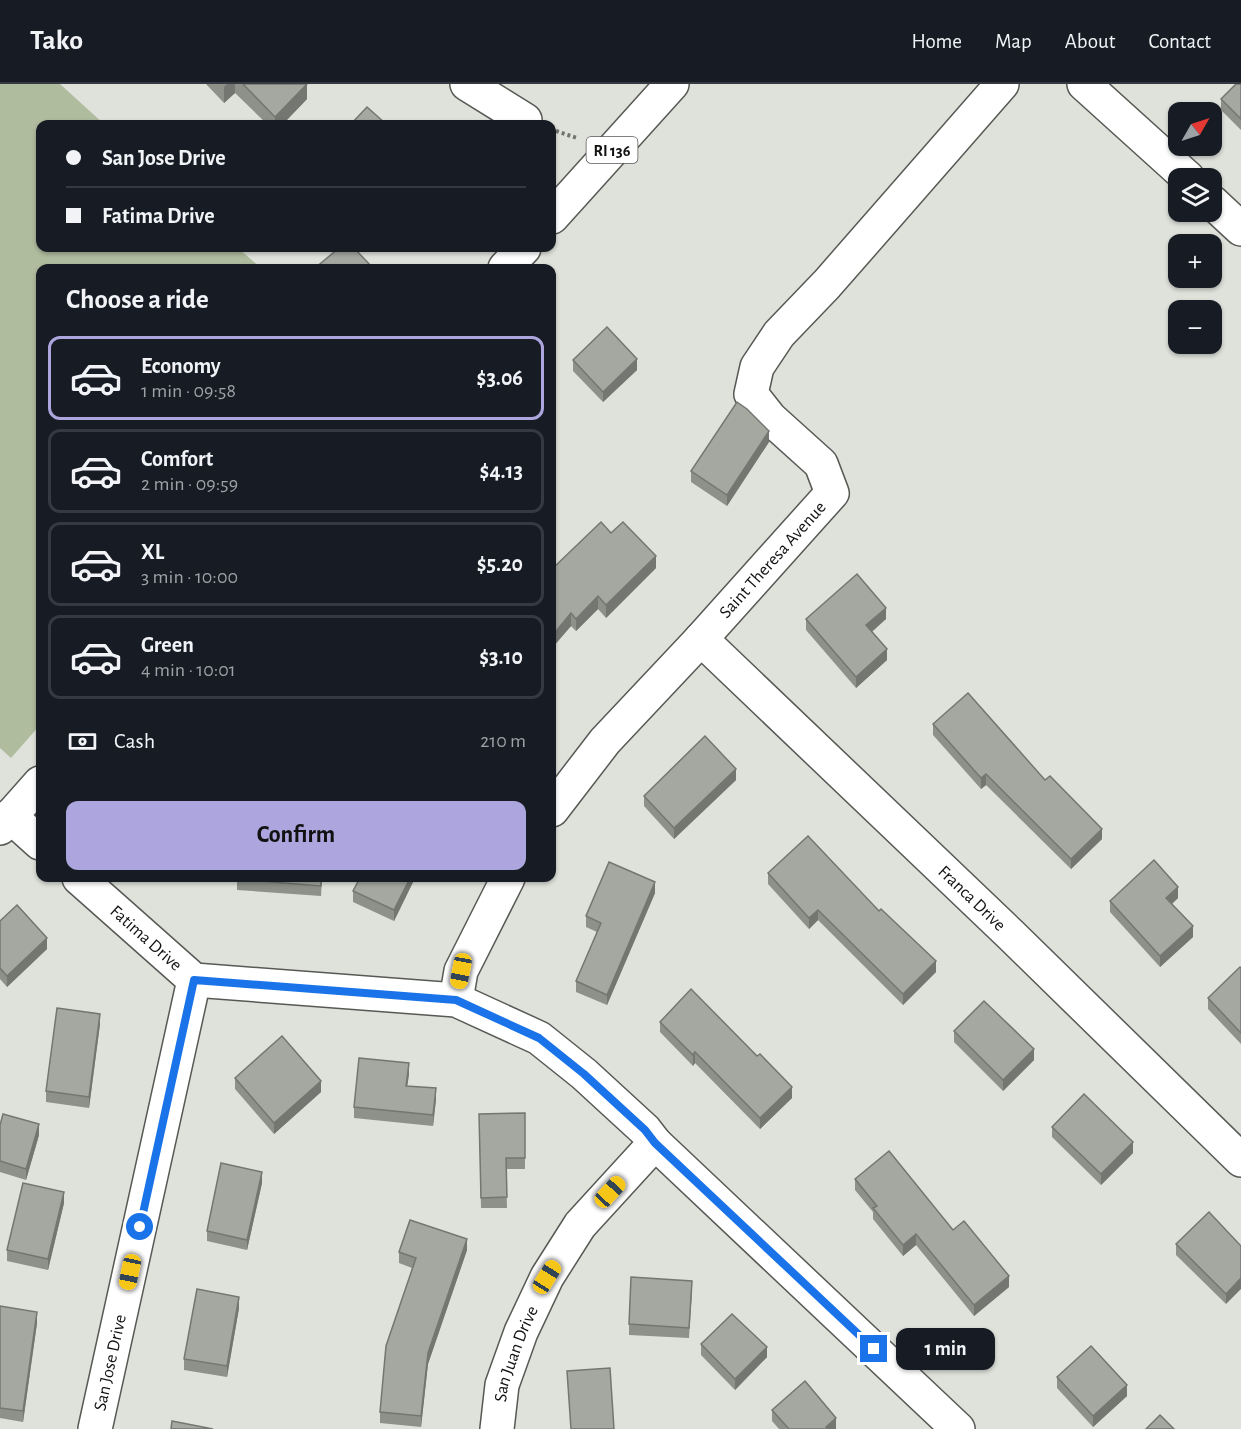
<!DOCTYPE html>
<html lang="en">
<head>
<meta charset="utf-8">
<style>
  :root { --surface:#171b24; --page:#20242c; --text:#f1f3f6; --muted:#9ea1a6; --line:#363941; --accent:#ada5dd }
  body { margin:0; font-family:"Alegreya Sans",sans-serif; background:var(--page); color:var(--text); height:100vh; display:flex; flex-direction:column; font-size:22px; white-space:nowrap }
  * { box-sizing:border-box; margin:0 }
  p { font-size:20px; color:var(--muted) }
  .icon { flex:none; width:33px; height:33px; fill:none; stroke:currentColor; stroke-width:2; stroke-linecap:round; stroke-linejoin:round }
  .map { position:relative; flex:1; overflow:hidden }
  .panel { position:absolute; left:36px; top:180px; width:520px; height:618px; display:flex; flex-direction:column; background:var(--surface); border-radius:12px; box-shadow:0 2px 4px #0004 }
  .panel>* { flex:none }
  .top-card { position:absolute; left:36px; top:36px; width:520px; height:132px; border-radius:12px; box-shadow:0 2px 4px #0004; display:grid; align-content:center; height:132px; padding:0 30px; background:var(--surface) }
  .needle { width:39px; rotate:51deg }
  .fabs { position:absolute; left:1168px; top:18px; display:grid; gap:12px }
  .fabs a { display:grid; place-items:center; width:54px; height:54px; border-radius:12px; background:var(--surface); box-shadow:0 2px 4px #0004; font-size:30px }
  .end { position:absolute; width:27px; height:27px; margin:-14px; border:8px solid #1a73e8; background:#fff; box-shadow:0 0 0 3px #fff }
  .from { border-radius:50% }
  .bubble { position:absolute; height:42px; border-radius:12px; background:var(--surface); box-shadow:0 2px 4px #0004; font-size:20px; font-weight:700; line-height:42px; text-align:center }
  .car { position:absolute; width:18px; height:36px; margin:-18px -9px; border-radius:8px; box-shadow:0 0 4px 2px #0007; background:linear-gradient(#f5c518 24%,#345 0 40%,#f5c518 0 76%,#345 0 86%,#f5c518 0) }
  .top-card b { display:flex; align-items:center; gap:21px; height:57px; font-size:22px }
  .top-card b+b { border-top:2px solid var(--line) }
  .top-card i { width:15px; height:15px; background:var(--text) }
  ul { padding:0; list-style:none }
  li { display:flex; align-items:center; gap:18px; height:84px; margin:0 12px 9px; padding:0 18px; border:3px solid var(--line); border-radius:12px }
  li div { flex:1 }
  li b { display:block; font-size:22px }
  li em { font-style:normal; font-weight:700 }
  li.selected { border-color:var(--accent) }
  li>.icon { width:54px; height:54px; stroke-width:1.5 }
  h2 { padding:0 30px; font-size:27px; line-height:72px }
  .pay { display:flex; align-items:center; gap:15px; height:66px; padding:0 30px; font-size:22px }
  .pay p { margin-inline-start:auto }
  .primary-button { display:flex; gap:12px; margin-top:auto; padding:12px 30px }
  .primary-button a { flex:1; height:69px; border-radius:12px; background:var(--accent); color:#111; font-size:24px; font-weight:700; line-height:69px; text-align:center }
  header { display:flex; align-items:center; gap:36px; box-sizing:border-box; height:84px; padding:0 30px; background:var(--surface); border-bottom:2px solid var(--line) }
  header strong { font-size:28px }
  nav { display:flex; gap:33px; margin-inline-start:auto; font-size:21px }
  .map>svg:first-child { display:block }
</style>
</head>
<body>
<header>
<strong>Tako</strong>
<nav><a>Home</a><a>Map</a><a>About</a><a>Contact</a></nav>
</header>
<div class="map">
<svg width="1241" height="1345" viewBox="0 0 1241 1345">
  <rect width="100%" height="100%" fill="#dfe2db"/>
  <!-- green -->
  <path fill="#afbc9e" d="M 0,0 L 60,0 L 104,40 L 40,40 L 40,164 L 238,164 L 261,184 L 40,184 L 40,641 L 11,674 L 0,664 Z"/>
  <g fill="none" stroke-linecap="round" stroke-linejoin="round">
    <!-- street casing -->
    <g stroke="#575954" stroke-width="36">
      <g id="street">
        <path d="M 467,0 L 525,36"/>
        <path d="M 1084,0 L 1188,94"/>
        <path d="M 1212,118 L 1241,145"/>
        <path id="s1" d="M 701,555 L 1011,851 L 1241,1076"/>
        <path id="s2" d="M 552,726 L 605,657 L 701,555 L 832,409 L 821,380 L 770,334 L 751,310 L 757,283 L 779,250 L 827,200 L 1002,0"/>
        <path d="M 456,916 L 461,887 L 508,794"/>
        <path id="s3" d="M 95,1345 L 194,896"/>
        <path id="s4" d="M 497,1345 L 502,1301 L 521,1248 L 547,1193 L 580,1141 L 655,1059"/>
      </g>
    </g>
    <!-- secondary casing -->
    <g stroke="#575954" stroke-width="36">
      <g id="secondary">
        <path d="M 10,732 L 40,759"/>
        <path id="s5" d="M 79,794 L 194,896 L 456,916 L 539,954 L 584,990 L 645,1046 L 655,1059 L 958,1345"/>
      </g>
    </g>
    <!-- primary casing -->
    <g stroke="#575954" stroke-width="36">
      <g id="primary">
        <path d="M 552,133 L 672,0"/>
        <path d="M 505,184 L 524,164"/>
        <path d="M 0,744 L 40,699"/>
      </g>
    </g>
    <!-- path -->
    <path stroke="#71736f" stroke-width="4" stroke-dasharray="3 3" stroke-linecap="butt" d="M 556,47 L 577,54"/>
    <!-- street -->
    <use href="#street" stroke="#fff" stroke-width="33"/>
    <!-- secondary -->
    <use href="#secondary" stroke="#fff" stroke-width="33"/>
    <!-- primary -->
    <use href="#primary" stroke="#fff" stroke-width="33"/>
  </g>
  <!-- wall -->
  <g fill="#8e908a">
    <path d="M 206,0 L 307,0 L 307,15 L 283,40 L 267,40 L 235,9 L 224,19 Z"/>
    <path d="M 1241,0 L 1241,46 L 1221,26 L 1221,15 Z"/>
    <path d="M 573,276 L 637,286 L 603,318 L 573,287 Z"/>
    <path d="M 769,358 L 727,422 L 691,398 L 691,387 Z"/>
    <path d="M 611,449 L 656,484 L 606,534 L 598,525 L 576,547 L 571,542 L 552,564 Z"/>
    <path d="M 806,535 L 886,535 L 872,548 L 887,576 L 856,604 L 806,546 Z"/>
    <path d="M 933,640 L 1045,696 L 1102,755 L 1071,785 L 986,701 L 981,705 L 933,651 Z"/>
    <path d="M 736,696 L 674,755 L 644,722 L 644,712 Z"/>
    <path d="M 768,789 L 879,827 L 936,888 L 903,921 L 818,836 L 809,845 L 768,800 Z"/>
    <path d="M 237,794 L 322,794 L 321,812 L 237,806 Z"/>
    <path d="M 415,794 L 394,837 L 353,818 L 353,807 Z"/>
    <path d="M 655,809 L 607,921 L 576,908 L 576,897 L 597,848 L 586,843 L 586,832 Z"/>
    <path d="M 1178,814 L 1172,820 L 1193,853 L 1160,883 L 1110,828 L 1110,817 Z"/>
    <path d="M 0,837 L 47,865 L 7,903 L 0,895 Z"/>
    <path d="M 1241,884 L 1241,960 L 1208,925 L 1208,914 Z"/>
    <path d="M 660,938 L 792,1014 L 760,1045 L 695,979 L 693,982 L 660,948 Z"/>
    <path d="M 100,940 L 89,1024 L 46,1018 L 46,1007 Z"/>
    <path d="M 954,947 L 1034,976 L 1003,1007 L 954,958 Z"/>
    <path d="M 409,990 L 407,1002 L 436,1015 L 433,1042 L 354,1034 L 354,1023 Z"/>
    <path d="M 235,994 L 321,1008 L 274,1050 L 235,1005 Z"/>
    <path d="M 525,1029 L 525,1085 L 506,1085 L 507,1124 L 481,1124 L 479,1030 Z"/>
    <path d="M 0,1041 L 39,1051 L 26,1096 L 0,1088 Z"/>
    <path d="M 1052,1043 L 1133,1069 L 1101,1101 L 1052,1053 Z"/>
    <path d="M 855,1095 L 953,1146 L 1009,1203 L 974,1232 L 916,1161 L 903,1172 L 873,1135 L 873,1128 L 855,1106 Z"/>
    <path d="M 262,1099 L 247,1166 L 207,1157 L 207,1147 Z"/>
    <path d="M 64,1119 L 48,1186 L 7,1177 L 7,1166 Z"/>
    <path d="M 1176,1160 L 1241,1162 L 1226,1220 L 1176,1171 Z"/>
    <path d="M 467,1166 L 428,1280 L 421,1343 L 380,1339 L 380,1328 L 412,1184 L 399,1179 L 399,1168 Z"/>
    <path d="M 692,1208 L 689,1254 L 629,1251 L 629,1240 Z"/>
    <path d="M 0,1222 L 37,1239 L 23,1338 L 0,1334 Z"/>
    <path d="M 239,1224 L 227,1293 L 184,1286 L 184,1275 Z"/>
    <path d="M 701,1260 L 767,1273 L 735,1306 L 701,1271 Z"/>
    <path d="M 1057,1293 L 1127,1312 L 1093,1343 L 1057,1304 Z"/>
    <path d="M 772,1326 L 836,1345 L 779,1345 L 772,1337 Z"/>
  </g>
  <!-- shaded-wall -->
  <g fill="#747671">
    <path d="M 227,0 L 235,0 L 235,9 L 224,19 L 224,3 Z"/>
    <path d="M 307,0 L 307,15 L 283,40 L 275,40 L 275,33 Z"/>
    <path d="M 637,275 L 637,286 L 603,318 L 603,308 Z"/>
    <path d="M 769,347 L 769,358 L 727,422 L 727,411 Z"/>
    <path d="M 656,472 L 656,484 L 606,534 L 606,521 Z"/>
    <path d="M 598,512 L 598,525 L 576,547 L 576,535 Z"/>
    <path d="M 886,524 L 886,535 L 866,552 L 866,541 Z"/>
    <path d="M 571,529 L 571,542 L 552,564 L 552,552 Z"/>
    <path d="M 887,565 L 887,576 L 856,604 L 856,593 Z"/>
    <path d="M 736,685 L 736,696 L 674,755 L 674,744 Z"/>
    <path d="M 986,690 L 986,701 L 981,705 L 981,694 Z"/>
    <path d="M 1102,745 L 1102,755 L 1071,785 L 1071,775 Z"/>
    <path d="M 410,794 L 415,794 L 394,837 L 394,826 Z"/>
    <path d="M 655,798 L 655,809 L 607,921 L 607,911 Z"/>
    <path d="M 1178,803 L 1178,814 L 1166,825 L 1166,814 Z"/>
    <path d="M 818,826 L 818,836 L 809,845 L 809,834 Z"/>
    <path d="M 1193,842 L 1193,853 L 1160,883 L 1160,872 Z"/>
    <path d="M 47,854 L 47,865 L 7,903 L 7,892 Z"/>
    <path d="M 936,877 L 936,888 L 903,921 L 903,910 Z"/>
    <path d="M 100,930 L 100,940 L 89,1024 L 89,1013 Z"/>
    <path d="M 1034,965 L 1034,976 L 1003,1007 L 1003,996 Z"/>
    <path d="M 695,968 L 695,979 L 693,982 L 693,971 Z"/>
    <path d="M 409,979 L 409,990 L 406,1012 L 406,1002 Z"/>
    <path d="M 321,997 L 321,1008 L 274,1050 L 274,1039 Z"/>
    <path d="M 792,1003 L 792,1014 L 760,1045 L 760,1034 Z"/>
    <path d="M 436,1004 L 436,1015 L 433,1042 L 433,1031 Z"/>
    <path d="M 39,1040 L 39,1051 L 26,1096 L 26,1085 Z"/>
    <path d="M 1133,1058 L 1133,1069 L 1101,1101 L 1101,1090 Z"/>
    <path d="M 262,1088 L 262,1099 L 247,1166 L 247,1156 Z"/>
    <path d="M 64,1108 L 64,1119 L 48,1186 L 48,1175 Z"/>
    <path d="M 916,1150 L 916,1161 L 903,1172 L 903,1161 Z"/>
    <path d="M 467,1155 L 467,1166 L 428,1280 L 421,1343 L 421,1332 L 428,1269 Z"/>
    <path d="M 1009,1192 L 1009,1203 L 974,1232 L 974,1221 Z"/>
    <path d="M 1241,1194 L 1241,1205 L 1226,1220 L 1226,1210 Z"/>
    <path d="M 239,1213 L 239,1224 L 227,1293 L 227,1282 Z"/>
    <path d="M 37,1228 L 37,1239 L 23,1338 L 23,1327 Z"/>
    <path d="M 767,1263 L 767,1273 L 735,1306 L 735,1295 Z"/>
    <path d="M 1127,1301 L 1127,1312 L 1093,1343 L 1093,1332 Z"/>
    <path d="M 836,1334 L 836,1345 L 826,1345 L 826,1343 Z"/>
  </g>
  <!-- building -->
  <g fill="#a5a8a1" stroke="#747671" stroke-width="1.5">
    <path d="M 243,0 L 307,0 L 275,33 Z"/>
    <path d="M 1236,0 L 1241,0 L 1241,35 L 1221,15 Z"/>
    <path d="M 367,23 L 386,40 L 351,40 Z"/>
    <path d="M 339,164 L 354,164 L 373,184 L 315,184 Z"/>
    <path d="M 607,243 L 637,275 L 603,308 L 573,276 Z"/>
    <path d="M 737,318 L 747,325 L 769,347 L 727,411 L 691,387 Z"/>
    <path d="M 601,438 L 611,449 L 623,438 L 656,472 L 606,521 L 598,512 L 576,535 L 571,529 L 552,552 L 552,485 Z"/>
    <path d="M 857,490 L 886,524 L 866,541 L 887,565 L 856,593 L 806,535 Z"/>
    <path d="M 968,609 L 1045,696 L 1050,692 L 1102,745 L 1071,775 L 986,690 L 981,694 L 933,640 Z"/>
    <path d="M 705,652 L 736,685 L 674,744 L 644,712 Z"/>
    <path d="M 808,752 L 879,827 L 881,825 L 936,877 L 903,910 L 818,826 L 809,834 L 768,789 Z"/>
    <path d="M 1154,776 L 1178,803 L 1166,814 L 1193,842 L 1160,872 L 1110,817 Z"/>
    <path d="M 609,778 L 655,798 L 607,911 L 576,897 L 601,839 L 586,832 Z"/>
    <path d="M 237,794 L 321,794 L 321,802 L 237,795 Z"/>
    <path d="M 360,794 L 410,794 L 394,826 L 353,807 Z"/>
    <path d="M 17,821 L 47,854 L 7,892 L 0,884 L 0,837 Z"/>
    <path d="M 1240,883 L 1241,884 L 1241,949 L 1208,914 Z"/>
    <path d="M 691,905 L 757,972 L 760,970 L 792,1003 L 760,1034 L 695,968 L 693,971 L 660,938 Z"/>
    <path d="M 984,917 L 1034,965 L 1003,996 L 954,947 Z"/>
    <path d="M 57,924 L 100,930 L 89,1013 L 46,1007 Z"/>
    <path d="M 282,952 L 321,997 L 274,1039 L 235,994 Z"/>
    <path d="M 359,974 L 409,979 L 406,1002 L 436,1004 L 433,1031 L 354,1023 Z"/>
    <path d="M 1084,1010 L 1133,1058 L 1101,1090 L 1052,1043 Z"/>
    <path d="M 525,1029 L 525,1074 L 506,1074 L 507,1113 L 481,1114 L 479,1030 Z"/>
    <path d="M 3,1030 L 39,1040 L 26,1085 L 0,1077 L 0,1041 Z"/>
    <path d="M 889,1067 L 953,1146 L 964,1137 L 1009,1192 L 974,1221 L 916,1150 L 903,1161 L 873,1124 L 877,1122 L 855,1095 Z"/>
    <path d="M 221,1079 L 262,1088 L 247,1156 L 207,1147 Z"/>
    <path d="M 23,1099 L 64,1108 L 48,1175 L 7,1166 Z"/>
    <path d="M 1209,1128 L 1241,1162 L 1241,1194 L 1226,1210 L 1176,1160 Z"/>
    <path d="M 410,1136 L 467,1155 L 428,1269 L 421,1332 L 380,1328 L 386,1262 L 416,1174 L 399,1168 Z"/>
    <path d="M 631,1193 L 692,1197 L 689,1244 L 629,1240 Z"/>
    <path d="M 197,1205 L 239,1213 L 227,1282 L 184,1275 Z"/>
    <path d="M 0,1222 L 37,1228 L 23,1327 L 0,1324 Z"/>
    <path d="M 732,1230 L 767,1263 L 735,1295 L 701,1260 Z"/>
    <path d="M 1091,1262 L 1127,1301 L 1093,1332 L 1057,1293 Z"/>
    <path d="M 610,1284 L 614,1345 L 571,1345 L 567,1287 Z"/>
    <path d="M 805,1297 L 836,1334 L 826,1343 L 830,1345 L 789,1345 L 772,1326 Z"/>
    <path d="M 1160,1331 L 1174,1345 L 1146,1345 Z"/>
    <path d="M 172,1337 L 213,1345 L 171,1345 Z"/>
  </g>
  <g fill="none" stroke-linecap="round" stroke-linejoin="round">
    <!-- route -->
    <path stroke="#1a73e8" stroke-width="8" d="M 140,1143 L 194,896 L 456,916 L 539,954 L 584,990 L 645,1046 L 655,1059 L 874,1265"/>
  </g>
  <g text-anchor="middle" stroke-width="5" stroke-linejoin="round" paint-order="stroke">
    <!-- shield labels -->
    <rect fill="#fff" stroke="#585958" stroke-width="1.5" x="586.5" y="53" width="51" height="26" rx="4.5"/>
    <g font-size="16" font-weight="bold" fill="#111210">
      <text x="612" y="72">RI 136</text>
    </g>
    <!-- street labels -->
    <g font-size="18" fill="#111210" stroke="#fff">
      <text dy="6" stroke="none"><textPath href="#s2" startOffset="334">Saint Theresa Avenue</textPath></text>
      <text dy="6" stroke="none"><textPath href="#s1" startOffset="375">Franca Drive</textPath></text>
      <text dy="6" stroke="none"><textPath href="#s5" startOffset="90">Fatima Drive</textPath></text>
      <text dy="6" stroke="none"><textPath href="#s4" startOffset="78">San Juan Drive</textPath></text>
      <text dy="6" stroke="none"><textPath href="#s3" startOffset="68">San Jose Drive</textPath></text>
    </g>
  </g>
</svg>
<div class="fabs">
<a><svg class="needle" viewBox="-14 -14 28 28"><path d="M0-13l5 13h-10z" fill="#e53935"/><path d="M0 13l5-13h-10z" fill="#9ea1a6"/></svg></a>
<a><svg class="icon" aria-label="layers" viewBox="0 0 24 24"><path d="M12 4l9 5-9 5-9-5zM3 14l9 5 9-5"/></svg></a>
<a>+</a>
<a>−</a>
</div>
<i class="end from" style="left:140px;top:1143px"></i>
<i class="end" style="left:874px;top:1265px"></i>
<div class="bubble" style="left:896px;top:1244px;width:99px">1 min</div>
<i class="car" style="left:461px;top:887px;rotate:191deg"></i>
<i class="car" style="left:610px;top:1108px;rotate:43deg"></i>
<i class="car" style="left:130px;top:1188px;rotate:192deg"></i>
<i class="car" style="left:547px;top:1193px;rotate:32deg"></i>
<div class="top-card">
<b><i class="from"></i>San Jose Drive</b>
<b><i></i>Fatima Drive</b>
</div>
<section class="panel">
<h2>Choose a ride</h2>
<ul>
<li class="selected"><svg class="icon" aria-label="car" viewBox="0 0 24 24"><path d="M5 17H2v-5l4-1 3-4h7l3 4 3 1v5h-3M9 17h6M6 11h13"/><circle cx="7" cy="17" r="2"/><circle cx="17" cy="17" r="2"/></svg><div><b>Economy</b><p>1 min · 09:58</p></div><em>$3.06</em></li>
<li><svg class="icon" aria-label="car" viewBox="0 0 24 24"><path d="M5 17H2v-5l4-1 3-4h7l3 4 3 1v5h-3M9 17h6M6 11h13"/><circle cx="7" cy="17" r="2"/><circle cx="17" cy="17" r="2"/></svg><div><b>Comfort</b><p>2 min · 09:59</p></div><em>$4.13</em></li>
<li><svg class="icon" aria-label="car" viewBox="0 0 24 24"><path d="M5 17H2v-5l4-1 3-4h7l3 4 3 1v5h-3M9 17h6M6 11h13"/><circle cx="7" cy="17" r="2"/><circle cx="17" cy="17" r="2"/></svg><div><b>XL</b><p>3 min · 10:00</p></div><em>$5.20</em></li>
<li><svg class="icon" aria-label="car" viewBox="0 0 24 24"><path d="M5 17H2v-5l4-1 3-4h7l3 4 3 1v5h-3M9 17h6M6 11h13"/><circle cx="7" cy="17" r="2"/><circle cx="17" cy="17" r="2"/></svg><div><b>Green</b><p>4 min · 10:01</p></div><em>$3.10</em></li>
</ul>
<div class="pay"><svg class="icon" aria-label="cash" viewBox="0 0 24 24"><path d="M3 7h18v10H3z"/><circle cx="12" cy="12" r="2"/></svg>Cash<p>210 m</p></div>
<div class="primary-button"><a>Confirm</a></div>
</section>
</div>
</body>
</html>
